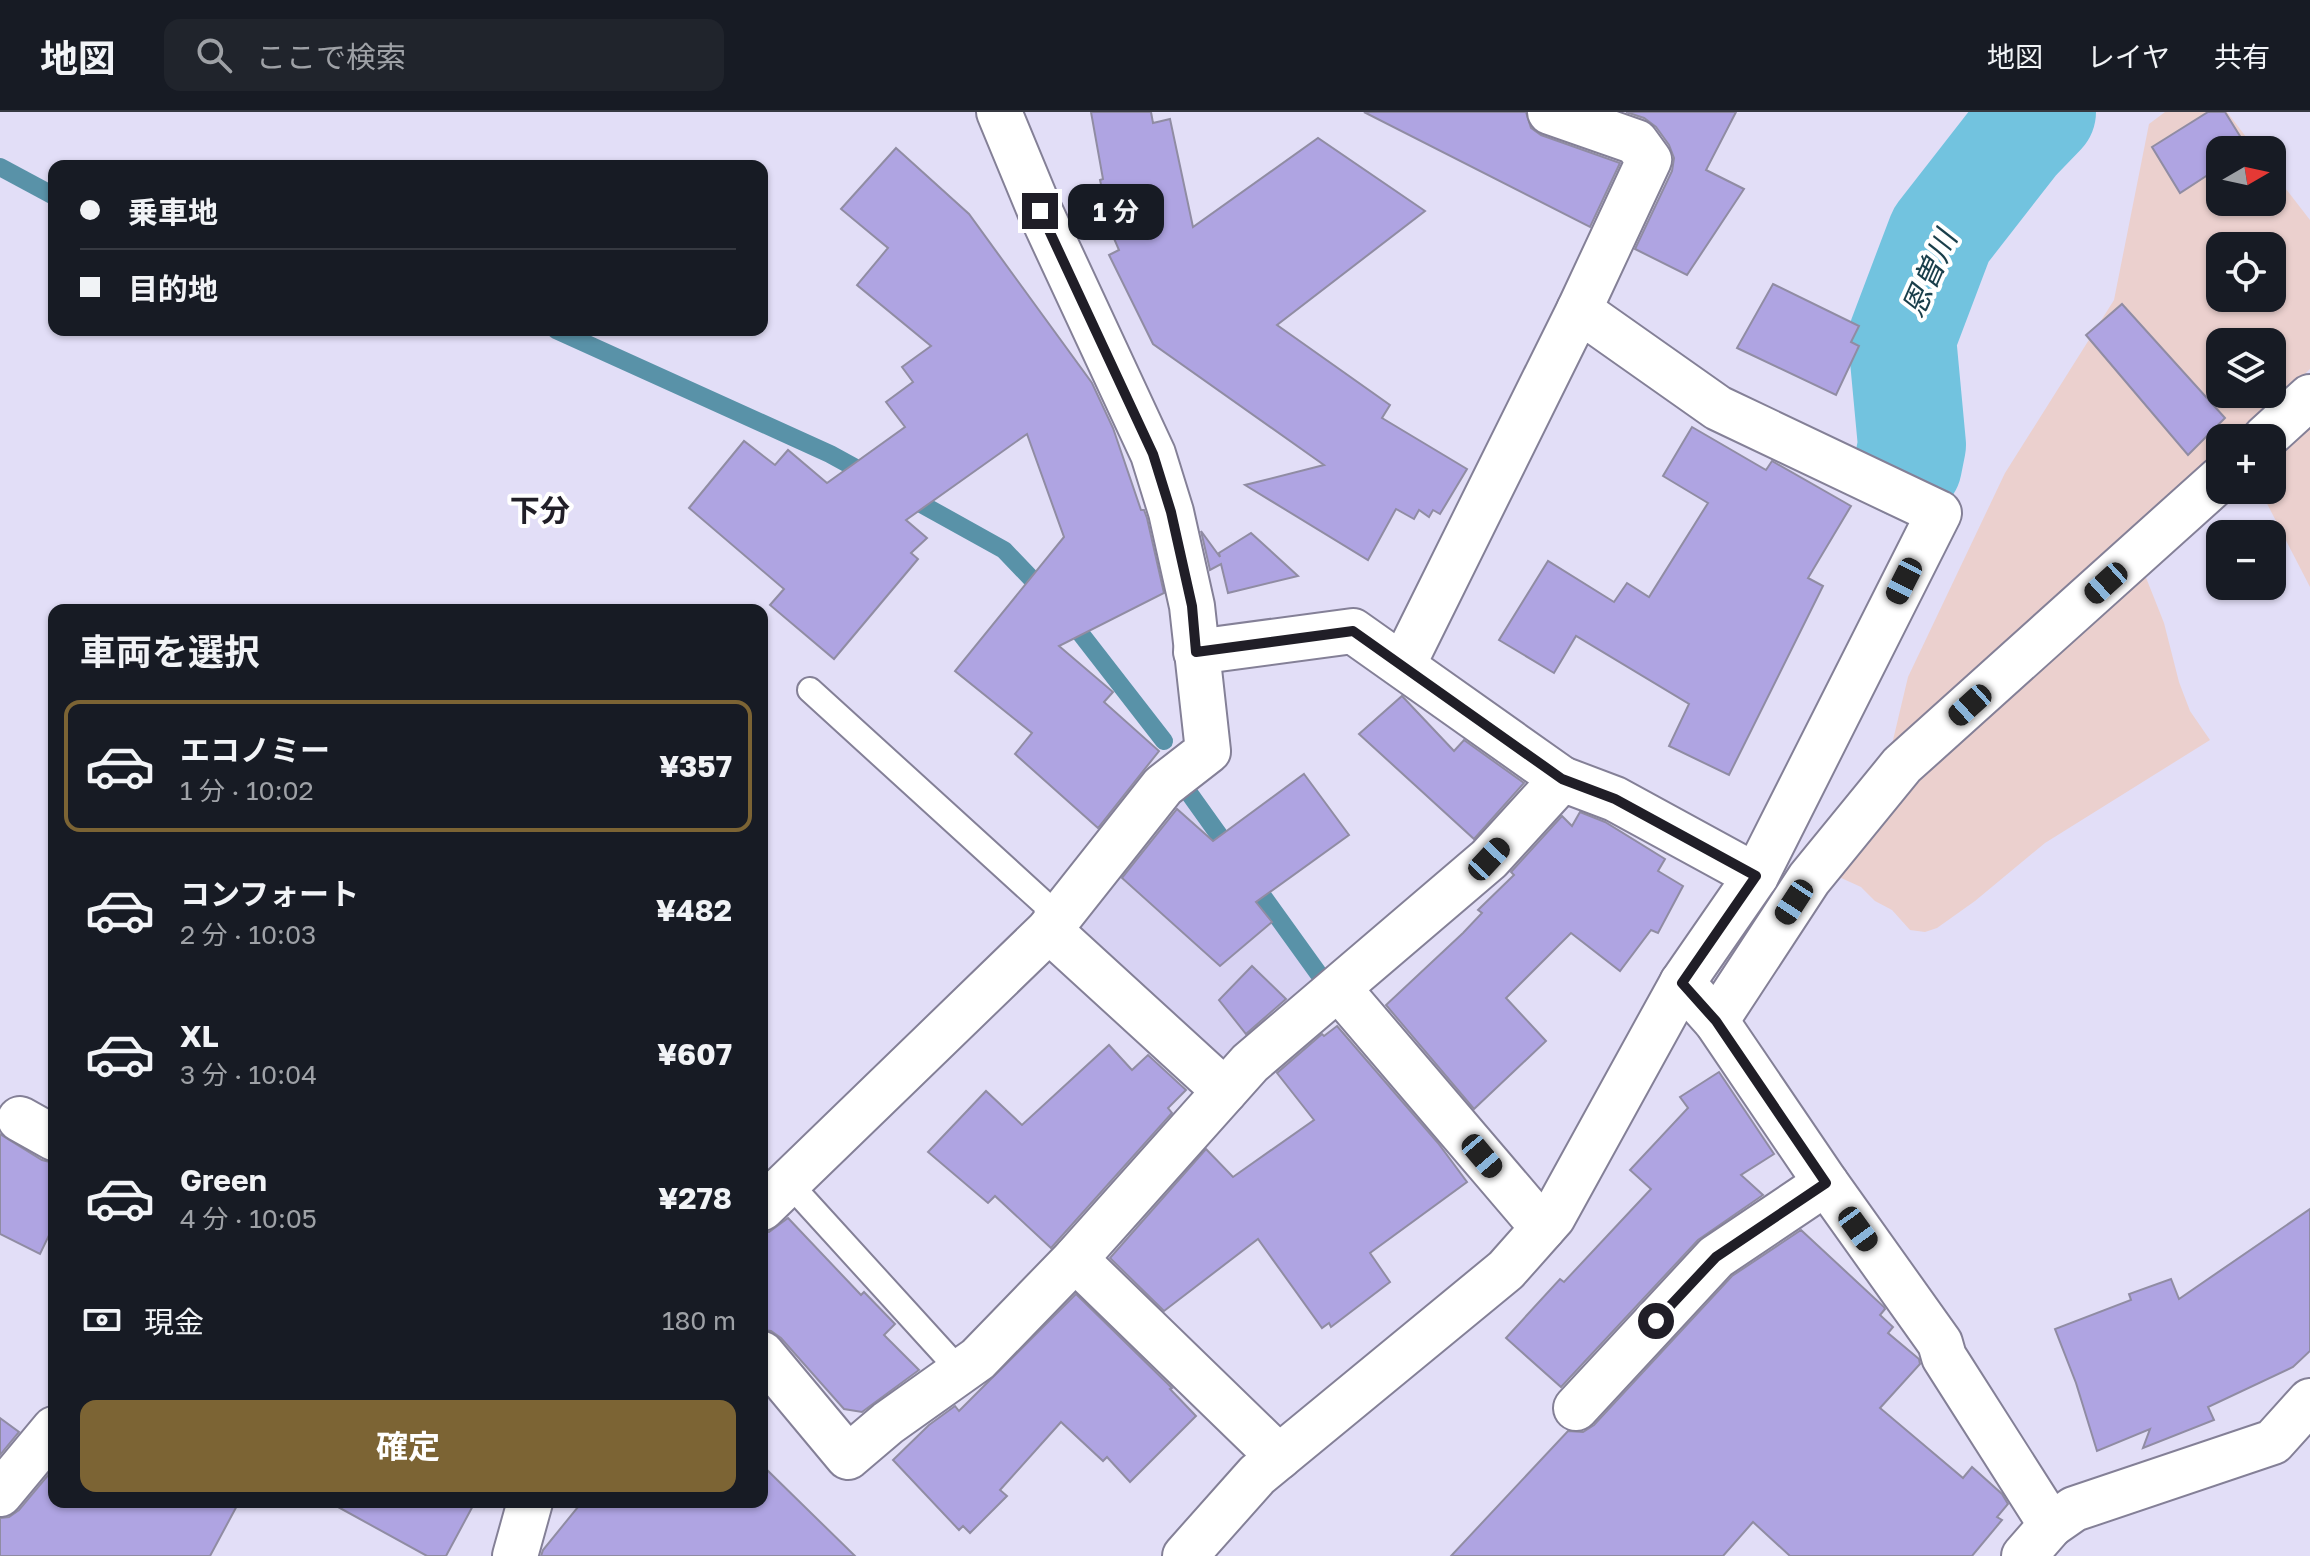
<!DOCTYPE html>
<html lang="ja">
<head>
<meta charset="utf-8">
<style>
  :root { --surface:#171b24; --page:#20242c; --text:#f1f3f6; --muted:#9ea1a6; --line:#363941; --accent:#7c6434 }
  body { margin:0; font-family:"Golos Text","Noto Sans JP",sans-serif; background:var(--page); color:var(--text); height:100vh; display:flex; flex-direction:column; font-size:30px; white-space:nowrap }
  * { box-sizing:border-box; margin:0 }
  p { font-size:26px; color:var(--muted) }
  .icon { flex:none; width:44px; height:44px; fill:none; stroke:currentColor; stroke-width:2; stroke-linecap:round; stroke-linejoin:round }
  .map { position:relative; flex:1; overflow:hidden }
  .side { position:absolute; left:48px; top:492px; width:720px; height:904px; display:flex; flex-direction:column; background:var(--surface); border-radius:16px; box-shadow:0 2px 6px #0004 }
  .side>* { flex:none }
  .top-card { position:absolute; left:48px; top:48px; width:720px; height:176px; border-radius:16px; box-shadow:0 2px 6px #0004; display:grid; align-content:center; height:176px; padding:0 32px; background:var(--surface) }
  .needle { width:52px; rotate:81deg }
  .controls { position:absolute; left:2206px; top:24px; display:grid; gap:16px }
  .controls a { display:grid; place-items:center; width:80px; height:80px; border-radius:16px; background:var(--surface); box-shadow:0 2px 6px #0004; font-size:40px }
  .end { position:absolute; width:36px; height:36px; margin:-18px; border:10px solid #201e27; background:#fff; box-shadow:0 0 0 4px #fff }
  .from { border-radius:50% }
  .bubble { position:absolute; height:56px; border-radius:16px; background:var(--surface); box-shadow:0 2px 6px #0004; font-size:26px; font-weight:700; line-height:56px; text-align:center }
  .car { position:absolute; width:24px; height:48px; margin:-24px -12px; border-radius:10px; box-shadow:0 0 6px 2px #0007; background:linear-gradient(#222 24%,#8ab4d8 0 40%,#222 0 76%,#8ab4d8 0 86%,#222 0) }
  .top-card b { display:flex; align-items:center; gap:28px; height:76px; font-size:30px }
  .top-card b+b { border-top:2px solid var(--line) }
  .top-card i { width:20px; height:20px; background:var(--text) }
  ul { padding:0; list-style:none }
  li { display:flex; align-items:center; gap:24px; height:132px; margin:0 16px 12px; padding:0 16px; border:4px solid transparent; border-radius:16px }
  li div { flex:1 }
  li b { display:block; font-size:30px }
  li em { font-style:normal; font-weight:700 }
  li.active { border-color:var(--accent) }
  li>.icon { width:72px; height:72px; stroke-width:1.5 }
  h2 { padding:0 32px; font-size:36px; line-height:96px }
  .pay { display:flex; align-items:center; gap:20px; height:88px; padding:0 32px; font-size:30px }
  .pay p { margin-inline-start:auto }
  .primary-button { display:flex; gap:16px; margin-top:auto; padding:16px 32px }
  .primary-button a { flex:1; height:92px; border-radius:16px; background:var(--accent); color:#fff; font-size:32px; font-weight:700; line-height:92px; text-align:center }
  header { display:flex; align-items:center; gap:48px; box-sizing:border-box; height:112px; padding:0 40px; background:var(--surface); border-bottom:2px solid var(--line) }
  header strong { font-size:38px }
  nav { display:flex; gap:44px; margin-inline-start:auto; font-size:28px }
  .search { width:560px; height:72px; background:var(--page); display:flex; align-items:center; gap:20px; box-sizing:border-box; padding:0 28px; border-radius:16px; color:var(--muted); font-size:30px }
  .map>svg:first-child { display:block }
</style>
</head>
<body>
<header>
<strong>地図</strong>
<div class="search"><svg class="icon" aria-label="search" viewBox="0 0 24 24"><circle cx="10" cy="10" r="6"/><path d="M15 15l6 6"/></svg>ここで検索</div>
<nav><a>地図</a><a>レイヤ</a><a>共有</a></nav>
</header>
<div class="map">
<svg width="2310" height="1444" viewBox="0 0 2310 1444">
  <rect width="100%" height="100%" fill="#e2def7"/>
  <!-- industrial -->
  <g fill="#ebd0ce" fill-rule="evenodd">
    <path d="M 2165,0 L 2227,0 L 2256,38 L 2220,38 L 2220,90 L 2272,90 L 2272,59 L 2310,108 L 2310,257 L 2236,326 L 2220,326 L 2220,341 L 1889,645 L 1908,565 L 2005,361 L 2114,188 L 2149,12 ZM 2220,134 L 2272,134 L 2272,186 L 2220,186 ZM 2220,230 L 2272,230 L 2272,282 L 2220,282 Z"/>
    <path d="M 2310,313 L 2310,475 L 2260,378 L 2272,378 L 2272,347 Z"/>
    <path d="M 2143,458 L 2164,511 L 2179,570 L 2190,599 L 2210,628 L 2045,731 L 1975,789 L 1937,816 L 1925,820 L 1910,818 L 1892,798 L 1875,789 L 1861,775 L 1839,765 L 1929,652 Z"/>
  </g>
  <!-- built -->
  <path fill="#d8d3f3" d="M 1184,685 L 1318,867 L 1219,957 L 1067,815 L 1147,718 Z"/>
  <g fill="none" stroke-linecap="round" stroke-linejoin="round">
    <!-- stream -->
    <g stroke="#5992a8" stroke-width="18">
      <path d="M 0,55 L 54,84"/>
      <path d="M 556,218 L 830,342 L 872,365"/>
      <path d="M 905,383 L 1004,438 L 1046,482"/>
      <path d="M 1067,504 L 1164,629"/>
      <path d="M 1189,681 L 1234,744"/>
      <path d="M 1249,765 L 1318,861"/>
    </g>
    <!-- river -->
    <path stroke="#72c3df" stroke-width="108" d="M 1908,353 L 1912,333 L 1902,226 L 1941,123 L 2015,28 L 2042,0"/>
  </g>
  <!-- building -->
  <g fill="#afa4e2" stroke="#908ca3" stroke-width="2">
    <path d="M 1091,0 L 1151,0 L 1153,11 L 1170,7 L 1193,115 L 1318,26 L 1425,99 L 1277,213 L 1390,293 L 1382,306 L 1467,357 L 1440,402 L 1433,398 L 1429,405 L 1419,398 L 1414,407 L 1396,397 L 1368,448 L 1245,373 L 1324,353 L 1153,232 L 1109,143 L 1119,138 L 1112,122 L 1100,68 L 1103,67 Z"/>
    <path d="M 1364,0 L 1526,0 L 1531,16 L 1541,23 L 1620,51 L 1590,115 Z"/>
    <path d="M 1626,0 L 1736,0 L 1706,58 L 1744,77 L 1687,163 L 1635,137 L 1672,59 L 1674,46 L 1669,33 L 1656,15 L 1644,6 Z"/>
    <path d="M 2208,0 L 2225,0 L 2248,37 L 2220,38 L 2220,55 L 2180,81 L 2152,35 Z"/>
    <path d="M 896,36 L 969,102 L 1092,271 L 1113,316 L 1141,398 L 1144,398 L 1147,406 L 1164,481 L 1059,534 L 1113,580 L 1104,590 L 1159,639 L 1098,716 L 1015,642 L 1032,621 L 955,559 L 1064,425 L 1027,322 L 906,408 L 927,426 L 911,441 L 918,447 L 834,547 L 770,493 L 784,477 L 689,396 L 744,329 L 775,353 L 788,338 L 827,371 L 905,315 L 886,290 L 913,270 L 902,255 L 931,234 L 857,173 L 888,136 L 841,97 Z"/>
    <path d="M 1773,172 L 1859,214 L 1851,230 L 1859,234 L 1836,283 L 1737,236 Z"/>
    <path d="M 2122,192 L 2225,306 L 2188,343 L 2086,223 Z"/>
    <path d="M 1692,315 L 1766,358 L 1772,349 L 1851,394 L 1808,466 L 1823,474 L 1729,663 L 1669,634 L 1689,592 L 1576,524 L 1554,561 L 1499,528 L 1548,449 L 1614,490 L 1627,471 L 1649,485 L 1708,391 L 1663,364 Z"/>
    <path d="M 1201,419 L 1220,445 L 1219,441 L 1251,421 L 1298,464 L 1228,481 L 1221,452 L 1210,458 Z"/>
    <path d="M 1402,584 L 1454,639 L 1464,628 L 1524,671 L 1474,727 L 1359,622 Z"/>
    <path d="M 1304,662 L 1349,723 L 1256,790 L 1272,810 L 1220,854 L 1122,766 L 1177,697 L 1213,729 Z"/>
    <path d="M 1580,700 L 1605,710 L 1665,747 L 1658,759 L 1683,774 L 1658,821 L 1651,818 L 1620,859 L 1571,821 L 1506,886 L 1546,929 L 1474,997 L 1386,893 L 1463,821 L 1482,801 L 1478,798 L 1514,763 L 1511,760 L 1562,704 L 1572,714 Z"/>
    <path d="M 1252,854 L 1286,887 L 1246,922 L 1219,888 Z"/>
    <path d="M 1337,914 L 1438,1031 L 1467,1070 L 1370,1141 L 1390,1170 L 1331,1215 L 1329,1211 L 1322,1216 L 1258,1127 L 1164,1199 L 1110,1146 L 1206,1037 L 1233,1065 L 1314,1008 L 1277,961 L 1322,922 L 1324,924 Z"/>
    <path d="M 1109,933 L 1132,958 L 1148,943 L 1186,978 L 1168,996 L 1172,1001 L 1051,1136 L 995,1084 L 988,1091 L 928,1040 L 986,979 L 1022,1013 Z"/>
    <path d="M 1719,960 L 1774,1042 L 1741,1063 L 1763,1083 L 1698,1128 L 1561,1275 L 1506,1226 L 1560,1167 L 1564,1170 L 1651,1077 L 1630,1058 L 1688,996 L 1680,985 Z"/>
    <path d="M 0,1022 L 42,1048 L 54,1051 L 54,1113 L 40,1142 L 0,1122 Z"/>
    <path d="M 2310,1097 L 2310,1239 L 2293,1255 L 2208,1295 L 2214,1308 L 2143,1336 L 2150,1317 L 2097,1339 L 2076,1271 L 2055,1217 L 2131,1188 L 2129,1182 L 2171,1167 L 2179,1187 Z"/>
    <path d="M 788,1106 L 861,1183 L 864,1180 L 895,1212 L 884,1223 L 919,1258 L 862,1300 L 844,1297 L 781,1226 L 771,1219 L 762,1218 L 762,1120 L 769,1120 Z"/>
    <path d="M 1801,1118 L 1884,1195 L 1885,1197 L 1880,1203 L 1893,1215 L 1888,1221 L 1919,1247 L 1920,1252 L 1880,1296 L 1963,1366 L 1972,1355 L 2002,1382 L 2008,1392 L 1997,1405 L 2002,1408 L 1972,1444 L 1790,1444 L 1753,1410 L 1723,1444 L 1451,1444 L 1568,1319 L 1583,1320 L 1594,1313 L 1732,1164 Z"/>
    <path d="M 1076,1182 L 1172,1276 L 1170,1277 L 1196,1304 L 1130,1370 L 1107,1345 L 1103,1349 L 1061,1310 L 1000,1378 L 1007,1384 L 970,1421 L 963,1414 L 959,1418 L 893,1348 L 929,1313 L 955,1294 L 959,1299 Z"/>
    <path d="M 0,1306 L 19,1320 L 0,1343 Z"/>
    <path d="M 762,1353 L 855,1444 L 541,1444 L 543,1438 L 582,1390 L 762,1390 Z"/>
    <path d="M 54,1356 L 54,1390 L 239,1390 L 210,1444 L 0,1444 L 0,1406 L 9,1405 L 19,1398 Z"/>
    <path d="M 329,1390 L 475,1390 L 446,1444 L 427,1444 Z"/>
  </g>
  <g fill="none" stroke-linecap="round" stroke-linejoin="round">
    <!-- service casing -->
    <g stroke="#848097" stroke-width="28">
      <g id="service">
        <path d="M 810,578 L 1046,793 L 1049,818"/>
        <path d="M 788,1070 L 961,1260"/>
      </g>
    </g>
    <!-- minor casing -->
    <g stroke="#848097" stroke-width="48">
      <g id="minor">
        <path d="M 1550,0 L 1636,30 L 1649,48 L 1579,198"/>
        <path d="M 2265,326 L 2310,285"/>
        <path d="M 1196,540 L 1353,519 L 1562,667"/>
        <path d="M 1049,818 L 1225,979"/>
        <path d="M 1682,871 L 1716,909 L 1826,1071 L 1940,1231 L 1944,1245 L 2051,1413 L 2074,1397 L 2273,1330 L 2310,1289"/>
        <path d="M 1339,877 L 1543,1116"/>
        <path d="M 1716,909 L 1809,767 L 1902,653 L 2220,367"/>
        <path d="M 20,1007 L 54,1026"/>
        <path d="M 762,1096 L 1049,818 L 1163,674 L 1208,639 L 1192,494 L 1171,400 L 1153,342 L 1040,99 L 999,0"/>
        <path d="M 1075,1147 L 1279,1345"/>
        <path d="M 762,1242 L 848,1345 L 888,1311 L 978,1247 L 1075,1147 L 1250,951 L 1489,747 L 1562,667 L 1615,687 L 1756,764"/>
        <path d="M 1576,1296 L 1716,1145 L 1826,1071"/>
        <path d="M 0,1382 L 54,1317"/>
        <path d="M 515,1444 L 530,1390"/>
        <path d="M 1185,1444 L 1257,1363 L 1506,1158 L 1553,1105 L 1682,871 L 1756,764 L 1939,401 L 1718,296 L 1579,198 L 1403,553"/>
        <path d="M 2024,1444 L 2051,1413"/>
      </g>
    </g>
    <!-- service -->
    <use href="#service" stroke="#fff" stroke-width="24"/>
    <!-- minor -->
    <use href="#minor" stroke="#fff" stroke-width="44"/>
  </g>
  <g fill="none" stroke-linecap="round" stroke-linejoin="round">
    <!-- route -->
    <path stroke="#201e27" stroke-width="10" d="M 1040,99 L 1153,342 L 1171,400 L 1192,494 L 1196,540 L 1353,519 L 1562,667 L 1615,687 L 1756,764 L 1682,871 L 1716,909 L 1826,1071 L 1716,1145 L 1656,1209"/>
  </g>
  <g text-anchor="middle" stroke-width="8" stroke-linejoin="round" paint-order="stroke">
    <!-- water labels -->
    <g font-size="30" font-style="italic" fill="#193e4a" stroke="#fff">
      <text transform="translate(1930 162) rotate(-66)" y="10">恩曽川</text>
    </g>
    <!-- neighbourhood labels -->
    <g font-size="30" font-weight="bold" fill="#201e27" stroke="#fff">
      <text x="540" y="409">下分</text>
    </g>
  </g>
</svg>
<div class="controls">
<a><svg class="needle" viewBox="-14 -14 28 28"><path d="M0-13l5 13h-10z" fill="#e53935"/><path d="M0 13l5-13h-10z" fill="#9ea1a6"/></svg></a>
<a><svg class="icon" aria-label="locate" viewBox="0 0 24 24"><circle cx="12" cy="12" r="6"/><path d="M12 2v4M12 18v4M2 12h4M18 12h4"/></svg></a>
<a><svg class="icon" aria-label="layers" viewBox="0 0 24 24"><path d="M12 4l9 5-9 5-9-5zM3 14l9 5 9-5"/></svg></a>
<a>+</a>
<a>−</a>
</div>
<i class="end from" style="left:1656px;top:1209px"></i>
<i class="end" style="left:1040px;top:99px"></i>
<div class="bubble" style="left:1068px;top:72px;width:96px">1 分</div>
<i class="car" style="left:1904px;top:469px;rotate:207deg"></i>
<i class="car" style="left:2106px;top:471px;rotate:228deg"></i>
<i class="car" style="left:1970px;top:593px;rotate:228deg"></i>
<i class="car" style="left:1489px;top:747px;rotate:43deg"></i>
<i class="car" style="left:1794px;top:790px;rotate:213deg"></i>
<i class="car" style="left:1482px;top:1044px;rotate:140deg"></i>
<i class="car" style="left:1858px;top:1117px;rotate:144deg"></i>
<div class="top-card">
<b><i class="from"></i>乗車地</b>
<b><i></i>目的地</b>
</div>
<section class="side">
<h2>車両を選択</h2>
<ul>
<li class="active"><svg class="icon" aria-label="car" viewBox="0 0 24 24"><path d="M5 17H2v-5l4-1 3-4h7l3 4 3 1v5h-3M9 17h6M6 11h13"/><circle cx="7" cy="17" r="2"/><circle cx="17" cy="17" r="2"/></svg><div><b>エコノミー</b><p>1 分 · 10:02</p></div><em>¥357</em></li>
<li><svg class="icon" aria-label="car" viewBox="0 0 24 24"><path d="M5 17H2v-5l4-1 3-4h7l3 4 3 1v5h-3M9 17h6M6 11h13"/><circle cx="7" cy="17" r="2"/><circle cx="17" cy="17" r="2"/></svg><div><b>コンフォート</b><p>2 分 · 10:03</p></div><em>¥482</em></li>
<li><svg class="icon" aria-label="car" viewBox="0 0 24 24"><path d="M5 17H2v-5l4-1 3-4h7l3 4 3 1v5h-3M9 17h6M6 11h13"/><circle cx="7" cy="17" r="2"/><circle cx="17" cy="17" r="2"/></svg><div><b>XL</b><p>3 分 · 10:04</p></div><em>¥607</em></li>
<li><svg class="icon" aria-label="car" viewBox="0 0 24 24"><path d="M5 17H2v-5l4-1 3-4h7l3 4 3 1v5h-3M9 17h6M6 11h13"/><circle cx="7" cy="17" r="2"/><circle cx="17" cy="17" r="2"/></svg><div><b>Green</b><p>4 分 · 10:05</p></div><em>¥278</em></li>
</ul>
<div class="pay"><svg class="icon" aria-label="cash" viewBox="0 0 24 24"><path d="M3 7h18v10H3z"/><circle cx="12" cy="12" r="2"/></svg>現金<p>180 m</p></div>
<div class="primary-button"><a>確定</a></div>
</section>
</div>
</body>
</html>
